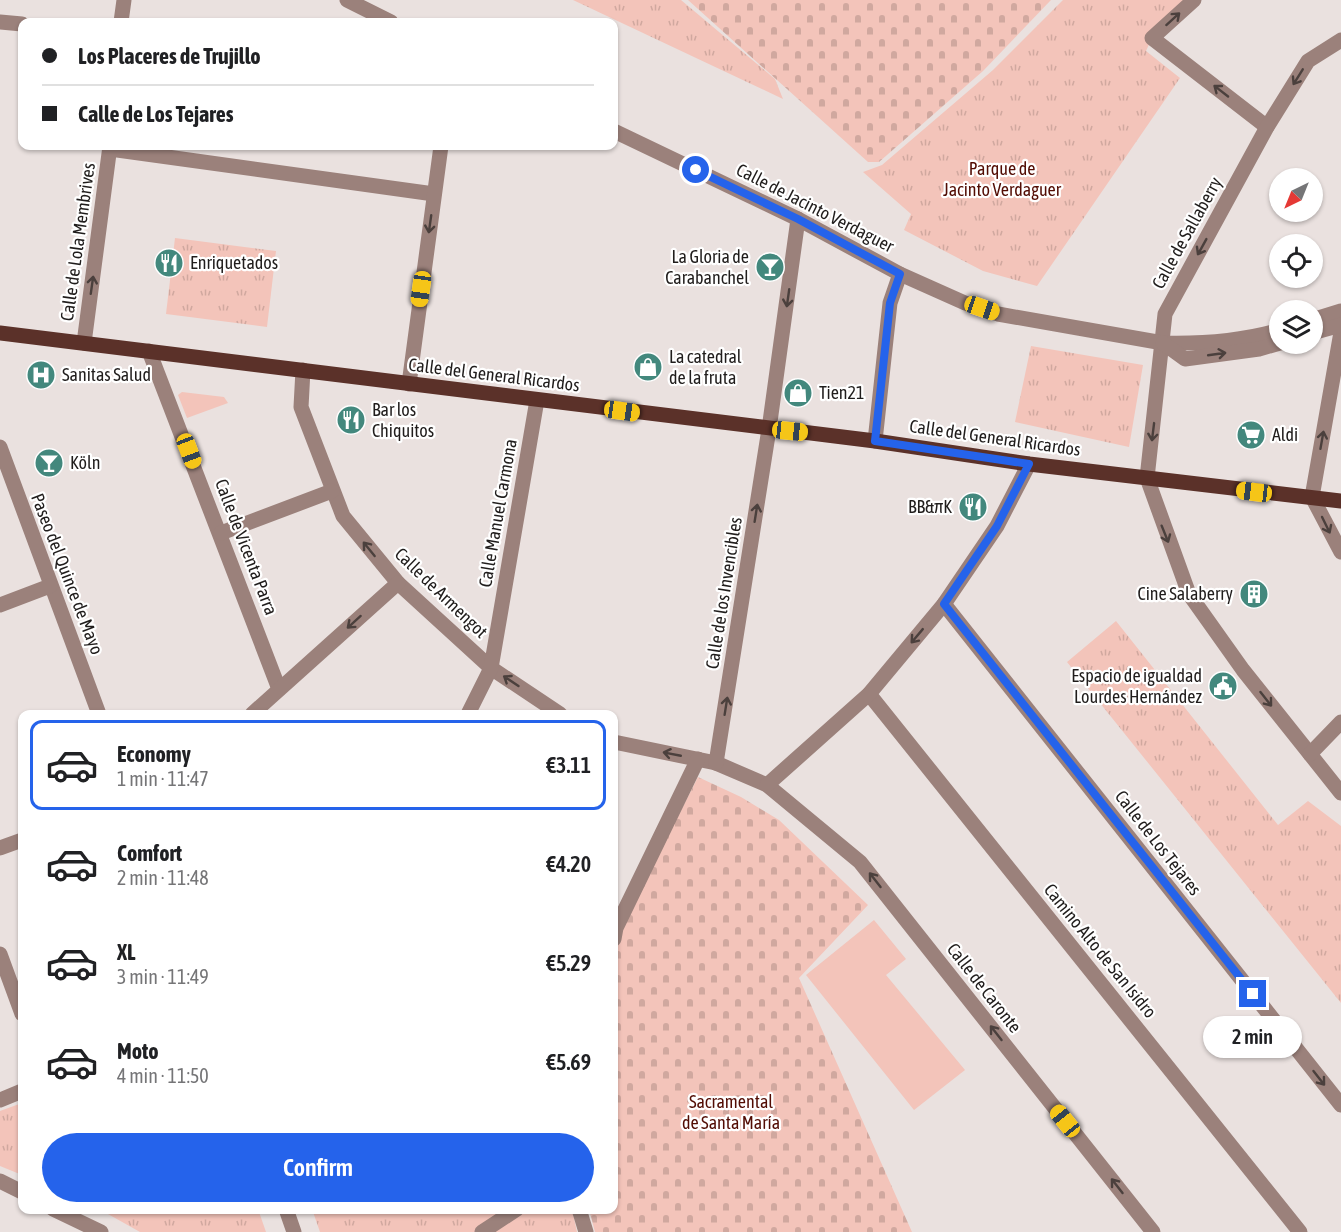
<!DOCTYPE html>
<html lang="en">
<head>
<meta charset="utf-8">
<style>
  :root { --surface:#fff; --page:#f2f2f2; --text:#202124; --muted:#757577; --line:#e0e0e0; --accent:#2563eb }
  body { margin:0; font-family:"Asap Condensed",sans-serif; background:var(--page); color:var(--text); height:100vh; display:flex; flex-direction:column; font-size:22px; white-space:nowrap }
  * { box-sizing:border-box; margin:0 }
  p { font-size:20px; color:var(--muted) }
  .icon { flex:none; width:33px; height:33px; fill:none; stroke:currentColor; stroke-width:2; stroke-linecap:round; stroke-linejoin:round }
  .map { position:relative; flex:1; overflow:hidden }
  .side { position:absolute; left:18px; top:710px; width:600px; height:504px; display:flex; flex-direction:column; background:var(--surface); border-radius:12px; box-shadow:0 2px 4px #0004 }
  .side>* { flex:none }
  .top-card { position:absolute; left:18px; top:18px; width:600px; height:132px; border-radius:12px; box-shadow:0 2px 4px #0004; display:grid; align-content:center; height:132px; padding:0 24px; background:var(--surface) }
  .needle { width:39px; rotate:223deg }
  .buttons { position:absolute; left:1269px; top:168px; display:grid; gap:12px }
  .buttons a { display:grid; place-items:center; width:54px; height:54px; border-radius:50%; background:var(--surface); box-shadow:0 2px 4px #0004; font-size:30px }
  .end { position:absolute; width:27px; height:27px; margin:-14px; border:8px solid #2563eb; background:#fff; box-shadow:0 0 0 3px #fff }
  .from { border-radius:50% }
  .bubble { position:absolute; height:42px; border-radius:21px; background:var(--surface); box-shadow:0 2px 4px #0004; font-size:20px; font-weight:600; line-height:42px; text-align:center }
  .car { position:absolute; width:18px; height:36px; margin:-18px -9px; border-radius:8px; box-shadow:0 0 4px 2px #0007; background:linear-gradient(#f5c518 24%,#345 0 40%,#f5c518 0 76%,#345 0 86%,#f5c518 0) }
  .top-card b { display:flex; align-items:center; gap:21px; height:57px; font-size:22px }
  .top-card b+b { border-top:2px solid var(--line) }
  .top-card i { width:15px; height:15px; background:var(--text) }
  ul { padding:10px 0 0; list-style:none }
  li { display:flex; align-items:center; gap:18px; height:90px; margin:0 12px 9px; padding:0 12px; border:3px solid transparent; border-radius:12px }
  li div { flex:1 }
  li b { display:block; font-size:22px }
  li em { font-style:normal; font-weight:600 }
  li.on { border-color:var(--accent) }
  li>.icon { width:54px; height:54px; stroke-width:1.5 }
  .action { display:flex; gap:12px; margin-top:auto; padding:12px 24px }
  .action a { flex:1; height:69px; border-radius:36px; background:var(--accent); color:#fff; font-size:24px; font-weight:600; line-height:69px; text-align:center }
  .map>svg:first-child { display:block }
</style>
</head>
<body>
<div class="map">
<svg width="1341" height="1232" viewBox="0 0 1341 1232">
  <defs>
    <pattern id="grass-tufts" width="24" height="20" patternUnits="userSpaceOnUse" patternTransform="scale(1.5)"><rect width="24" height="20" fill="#f3c4ba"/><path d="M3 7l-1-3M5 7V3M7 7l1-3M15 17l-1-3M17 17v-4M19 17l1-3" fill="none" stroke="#d0a89f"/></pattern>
    <pattern id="cemetery-stones" width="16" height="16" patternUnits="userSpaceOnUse" patternTransform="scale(1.5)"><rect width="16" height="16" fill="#f3c4ba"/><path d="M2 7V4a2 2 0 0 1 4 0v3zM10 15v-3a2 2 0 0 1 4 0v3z" fill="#d0a89f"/></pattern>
  </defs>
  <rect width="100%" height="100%" fill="#eae1df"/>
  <!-- grass -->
  <g fill="url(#grass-tufts)">
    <path d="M 573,0 L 681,0 L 775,79 L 783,99 Z"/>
    <path d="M 1063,0 L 1194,0 L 1152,38 L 1146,51 L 1180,78 L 1037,286 L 983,271 L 904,230 L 911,214 L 863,172 L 882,165 L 993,70 Z"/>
    <path d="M 175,238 L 276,251 L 267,327 L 166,314 Z"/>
    <path d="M 1031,346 L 1143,365 L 1129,447 L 1015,422 Z"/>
    <path d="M 1116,621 L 1278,825 L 1308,801 L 1341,826 L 1341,1003 L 1067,662 Z"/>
    <path d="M 22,1103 L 22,1175 L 0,1166 L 0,1111 Z"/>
    <path d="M 99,1209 L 258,1209 L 266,1232 L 140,1232 Z"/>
    <path d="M 312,1209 L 572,1209 L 577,1232 L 320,1232 Z"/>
  </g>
  <!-- cemetery -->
  <g fill="url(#cemetery-stones)">
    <path d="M 688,0 L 1051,0 L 983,71 L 879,162 L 868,162 Z"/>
    <path d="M 698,777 L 741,797 L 779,820 L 868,905 L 799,978 L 912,1232 L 595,1232 L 589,1209 L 614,1209 L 614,942 Z"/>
  </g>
  <!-- garden -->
  <g fill="#f3c4ba">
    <path d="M 182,392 L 224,397 L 228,403 L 187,418 L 178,395 Z"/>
    <path d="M 874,920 L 906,959 L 886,975 L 965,1070 L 914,1110 L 806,975 Z"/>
  </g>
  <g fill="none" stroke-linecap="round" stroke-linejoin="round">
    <!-- minor -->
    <g stroke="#9b817b" stroke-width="15">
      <path d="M 347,0 L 391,22"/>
      <path d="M 1194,0 L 1152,38 L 1267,127"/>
      <path d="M 0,22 L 22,24"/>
      <path d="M 121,22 L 124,0"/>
      <path d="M 1341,40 L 1308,61 L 1267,127 L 1165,314 L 1147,478 L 1189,594 L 1243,670 L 1341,793"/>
      <path d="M 614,131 L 798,219 L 900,274 L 965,303 L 998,314 L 1163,343 C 1202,344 1242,341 1280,330"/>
      <path d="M 110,149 L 434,194"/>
      <path d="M 1312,320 L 1341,311"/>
      <path d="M 1341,332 L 1312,497 L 1341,552"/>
      <path d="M 1312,333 L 1341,325"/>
      <path d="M 84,343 L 110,146"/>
      <path d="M 1163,343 L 1185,359 L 1259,349 L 1280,343"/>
      <path d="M 149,351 L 279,689"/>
      <path d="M 303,370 L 301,407 L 343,516 L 398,583 L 491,668 L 560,714"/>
      <path d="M 409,384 L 441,146"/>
      <path d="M 875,441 L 890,303 L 900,274"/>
      <path d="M 0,447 L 99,714"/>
      <path d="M 221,533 L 332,491"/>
      <path d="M 944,604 L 1341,1105"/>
      <path d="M 0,605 L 50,586"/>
      <path d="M 869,694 L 1300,1232"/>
      <path d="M 252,714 L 398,583"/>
      <path d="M 468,714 L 491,668 L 537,400"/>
      <path d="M 614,742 L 716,763 L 767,785 L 860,862 L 1153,1232"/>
      <path d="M 1310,754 L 1341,722"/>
      <path d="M 716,763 L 769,429 L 798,219"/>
      <path d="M 767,785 L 869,694 L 944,604 L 997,526 L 1029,464"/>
      <path d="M 0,848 L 22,840"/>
      <path d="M 614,939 L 616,928 L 698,759"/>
      <path d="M 0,954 L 22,1014"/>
      <path d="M 0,1100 L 22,1091"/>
      <path d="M 0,1181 L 22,1192"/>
      <path d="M 53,1209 L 101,1232"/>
      <path d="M 286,1209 L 294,1232"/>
      <path d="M 579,1209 L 586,1232"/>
      <path d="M 482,1232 L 517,1209"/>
    </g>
    <!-- major -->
    <path stroke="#5b3129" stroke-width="15" d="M 0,333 L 875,441 L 1029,464 L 1341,501"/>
  </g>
  <!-- one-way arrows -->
  <defs><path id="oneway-shaft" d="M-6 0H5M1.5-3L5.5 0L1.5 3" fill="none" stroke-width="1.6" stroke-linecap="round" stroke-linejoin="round" transform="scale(1.5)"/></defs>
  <g stroke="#4b403d">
    <use href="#oneway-shaft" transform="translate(1173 19) rotate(-42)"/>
    <use href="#oneway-shaft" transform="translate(1298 77) rotate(122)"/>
    <use href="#oneway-shaft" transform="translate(1221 91) rotate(-142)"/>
    <use href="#oneway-shaft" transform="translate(430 224) rotate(98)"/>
    <use href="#oneway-shaft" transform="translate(1202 247) rotate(119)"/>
    <use href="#oneway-shaft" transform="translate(92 285) rotate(-82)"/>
    <use href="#oneway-shaft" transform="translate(788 298) rotate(98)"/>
    <use href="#oneway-shaft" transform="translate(1217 354) rotate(-8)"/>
    <use href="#oneway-shaft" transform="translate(1153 432) rotate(97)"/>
    <use href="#oneway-shaft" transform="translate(1322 440) rotate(-80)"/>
    <use href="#oneway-shaft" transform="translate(756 513) rotate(-81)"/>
    <use href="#oneway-shaft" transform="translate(1326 525) rotate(64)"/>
    <use href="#oneway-shaft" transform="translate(1165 534) rotate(68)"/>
    <use href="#oneway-shaft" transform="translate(369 549) rotate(-129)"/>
    <use href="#oneway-shaft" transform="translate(354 622) rotate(138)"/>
    <use href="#oneway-shaft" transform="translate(917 636) rotate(130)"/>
    <use href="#oneway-shaft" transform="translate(511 681) rotate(-146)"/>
    <use href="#oneway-shaft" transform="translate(1266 699) rotate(52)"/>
    <use href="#oneway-shaft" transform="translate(726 706) rotate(-81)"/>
    <use href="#oneway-shaft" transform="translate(672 754) rotate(-169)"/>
    <use href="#oneway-shaft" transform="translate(875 880) rotate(-128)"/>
    <use href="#oneway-shaft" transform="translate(996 1033) rotate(-128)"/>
    <use href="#oneway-shaft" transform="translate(1319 1078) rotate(52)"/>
    <use href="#oneway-shaft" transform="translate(1117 1186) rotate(-128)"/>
  </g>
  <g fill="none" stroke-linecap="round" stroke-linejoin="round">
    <!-- route -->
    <path stroke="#2563eb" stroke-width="8" d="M 696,170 L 798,219 L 900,274 L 890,303 L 875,441 L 1029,464 L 997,526 L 944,604 L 1253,994"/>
  </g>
  <!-- icons -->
  <defs>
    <g id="restaurant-disc" transform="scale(1.5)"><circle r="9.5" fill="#43887d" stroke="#fff"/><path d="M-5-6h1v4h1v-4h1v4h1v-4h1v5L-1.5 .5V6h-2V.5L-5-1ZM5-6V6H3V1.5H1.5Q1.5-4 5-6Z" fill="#fff"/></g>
    <g id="bar-disc" transform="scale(1.5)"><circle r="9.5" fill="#43887d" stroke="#fff"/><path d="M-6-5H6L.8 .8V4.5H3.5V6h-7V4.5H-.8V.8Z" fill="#fff"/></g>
    <g id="shop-disc" transform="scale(1.5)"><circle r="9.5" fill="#43887d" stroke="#fff"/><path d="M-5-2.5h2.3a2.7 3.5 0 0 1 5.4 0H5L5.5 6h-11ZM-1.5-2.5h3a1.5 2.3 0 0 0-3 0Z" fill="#fff"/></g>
    <g id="hospital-disc" transform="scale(1.5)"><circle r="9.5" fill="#43887d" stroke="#fff"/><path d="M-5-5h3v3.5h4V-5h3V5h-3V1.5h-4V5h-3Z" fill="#fff"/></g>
    <g id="supermarket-disc" transform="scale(1.5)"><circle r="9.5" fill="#43887d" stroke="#fff"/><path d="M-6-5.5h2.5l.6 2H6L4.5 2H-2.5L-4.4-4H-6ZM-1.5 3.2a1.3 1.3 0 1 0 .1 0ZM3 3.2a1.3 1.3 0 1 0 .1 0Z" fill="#fff"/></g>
    <g id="building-disc" transform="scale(1.5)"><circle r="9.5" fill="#43887d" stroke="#fff"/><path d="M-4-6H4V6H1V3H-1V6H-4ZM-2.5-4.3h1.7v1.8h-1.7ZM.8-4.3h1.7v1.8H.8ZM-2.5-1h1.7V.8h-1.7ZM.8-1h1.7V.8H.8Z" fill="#fff"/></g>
    <g id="civic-disc" transform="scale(1.5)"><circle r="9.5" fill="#43887d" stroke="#fff"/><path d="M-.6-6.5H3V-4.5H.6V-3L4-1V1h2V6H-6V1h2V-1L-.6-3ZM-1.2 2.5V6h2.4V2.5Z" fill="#fff"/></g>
  </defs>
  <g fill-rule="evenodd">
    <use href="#restaurant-disc" x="169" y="263"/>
    <use href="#bar-disc" x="770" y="267"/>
    <use href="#shop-disc" x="648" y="367"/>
    <use href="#hospital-disc" x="41" y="375"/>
    <use href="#shop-disc" x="798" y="393"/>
    <use href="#restaurant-disc" x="351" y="420"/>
    <use href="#supermarket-disc" x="1251" y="435"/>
    <use href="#bar-disc" x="49" y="463"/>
    <use href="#restaurant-disc" x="973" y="507"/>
    <use href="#building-disc" x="1254" y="594"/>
    <use href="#civic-disc" x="1223" y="686"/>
  </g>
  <g text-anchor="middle" stroke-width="4.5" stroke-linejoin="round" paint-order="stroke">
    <!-- park labels -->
    <g font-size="18" fill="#520c03" stroke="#fff">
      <text x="1002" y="175">Parque de<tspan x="1002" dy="21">Jacinto Verdaguer</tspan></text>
      <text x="731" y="1108">Sacramental<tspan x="731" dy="21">de Santa María</tspan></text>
    </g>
    <!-- street labels -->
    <g font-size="18" fill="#201d1c" stroke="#fff">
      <text transform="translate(815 208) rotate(27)" y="6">Calle de Jacinto Verdaguer</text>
      <text transform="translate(1187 233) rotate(-61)" y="6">Calle de Sallaberry</text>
      <text transform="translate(78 242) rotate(-82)" y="6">Calle de Lola Membrives</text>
      <text transform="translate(494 375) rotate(7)" y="6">Calle del General Ricardos</text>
      <text transform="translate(995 438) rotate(8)" y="6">Calle del General Ricardos</text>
      <text transform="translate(498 513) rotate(-80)" y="6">Calle Manuel Carmona</text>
      <text transform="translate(246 547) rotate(69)" y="6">Calle de Vicenta Parra</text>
      <text transform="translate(67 574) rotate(69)" y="6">Paseo del Quince de Mayo</text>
      <text transform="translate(441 593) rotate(44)" y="6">Calle de Armengot</text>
      <text transform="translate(724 593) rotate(-81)" y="6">Calle de los Invencibles</text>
      <text transform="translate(1158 843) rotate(52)" y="6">Calle de Los Tejares</text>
      <text transform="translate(1100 951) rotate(51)" y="6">Camino Alto de San Isidro</text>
      <text transform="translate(984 988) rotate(52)" y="6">Calle de Caronte</text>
    </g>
    <!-- poi labels -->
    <g font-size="18" fill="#201d1c" stroke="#fff" text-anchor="start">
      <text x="749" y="263" text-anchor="end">La Gloria de<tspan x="749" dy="21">Carabanchel</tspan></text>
      <text x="190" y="269">Enriquetados</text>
      <text x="669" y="363">La catedral<tspan x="669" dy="21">de la fruta</tspan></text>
      <text x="62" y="381">Sanitas Salud</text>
      <text x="819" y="399">Tien21</text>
      <text x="372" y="416">Bar los<tspan x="372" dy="21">Chiquitos</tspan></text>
      <text x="1272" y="441">Aldi</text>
      <text x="70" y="469">Köln</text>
      <text x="952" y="513" text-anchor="end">BB&amp;πK</text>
      <text x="1233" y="600" text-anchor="end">Cine Salaberry</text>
      <text x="1202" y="682" text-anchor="end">Espacio de igualdad<tspan x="1202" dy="21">Lourdes Hernández</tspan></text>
    </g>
  </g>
</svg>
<div class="buttons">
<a><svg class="needle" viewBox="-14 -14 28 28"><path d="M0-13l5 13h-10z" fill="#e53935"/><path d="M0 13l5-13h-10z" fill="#757577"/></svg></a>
<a><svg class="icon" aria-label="locate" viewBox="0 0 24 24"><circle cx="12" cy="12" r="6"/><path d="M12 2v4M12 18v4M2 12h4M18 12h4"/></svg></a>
<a><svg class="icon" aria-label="layers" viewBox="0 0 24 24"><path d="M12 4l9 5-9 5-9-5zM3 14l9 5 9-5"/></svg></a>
</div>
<i class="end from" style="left:696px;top:170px"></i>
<i class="end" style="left:1253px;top:994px"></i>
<div class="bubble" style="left:1203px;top:1016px;width:99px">2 min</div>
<i class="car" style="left:421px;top:289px;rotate:188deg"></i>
<i class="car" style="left:982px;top:308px;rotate:109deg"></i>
<i class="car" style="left:622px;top:411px;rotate:98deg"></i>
<i class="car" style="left:790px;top:431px;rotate:96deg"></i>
<i class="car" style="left:189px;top:451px;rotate:159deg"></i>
<i class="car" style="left:1254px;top:492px;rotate:277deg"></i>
<i class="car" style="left:1065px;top:1121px;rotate:321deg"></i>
<div class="top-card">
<b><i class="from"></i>Los Placeres de Trujillo</b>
<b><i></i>Calle de Los Tejares</b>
</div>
<section class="side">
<ul>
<li class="on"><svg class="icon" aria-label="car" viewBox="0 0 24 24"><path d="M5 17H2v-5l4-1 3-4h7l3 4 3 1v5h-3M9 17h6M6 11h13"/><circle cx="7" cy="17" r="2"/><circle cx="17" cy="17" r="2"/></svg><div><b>Economy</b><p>1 min · 11:47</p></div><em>€3.11</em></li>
<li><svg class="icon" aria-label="car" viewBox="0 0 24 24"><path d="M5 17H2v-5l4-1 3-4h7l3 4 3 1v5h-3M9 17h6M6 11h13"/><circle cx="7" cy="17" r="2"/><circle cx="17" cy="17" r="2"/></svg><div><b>Comfort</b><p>2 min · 11:48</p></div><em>€4.20</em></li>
<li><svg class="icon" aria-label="car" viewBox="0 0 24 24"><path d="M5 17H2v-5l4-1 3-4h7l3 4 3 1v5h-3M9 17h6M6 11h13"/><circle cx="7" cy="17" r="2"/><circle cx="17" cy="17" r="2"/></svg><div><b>XL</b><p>3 min · 11:49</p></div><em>€5.29</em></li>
<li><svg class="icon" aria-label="car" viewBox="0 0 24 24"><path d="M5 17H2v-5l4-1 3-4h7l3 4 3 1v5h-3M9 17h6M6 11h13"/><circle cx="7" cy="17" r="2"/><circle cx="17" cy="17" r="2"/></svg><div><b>Moto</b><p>4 min · 11:50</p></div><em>€5.69</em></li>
</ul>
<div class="action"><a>Confirm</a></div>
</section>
</div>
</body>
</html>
